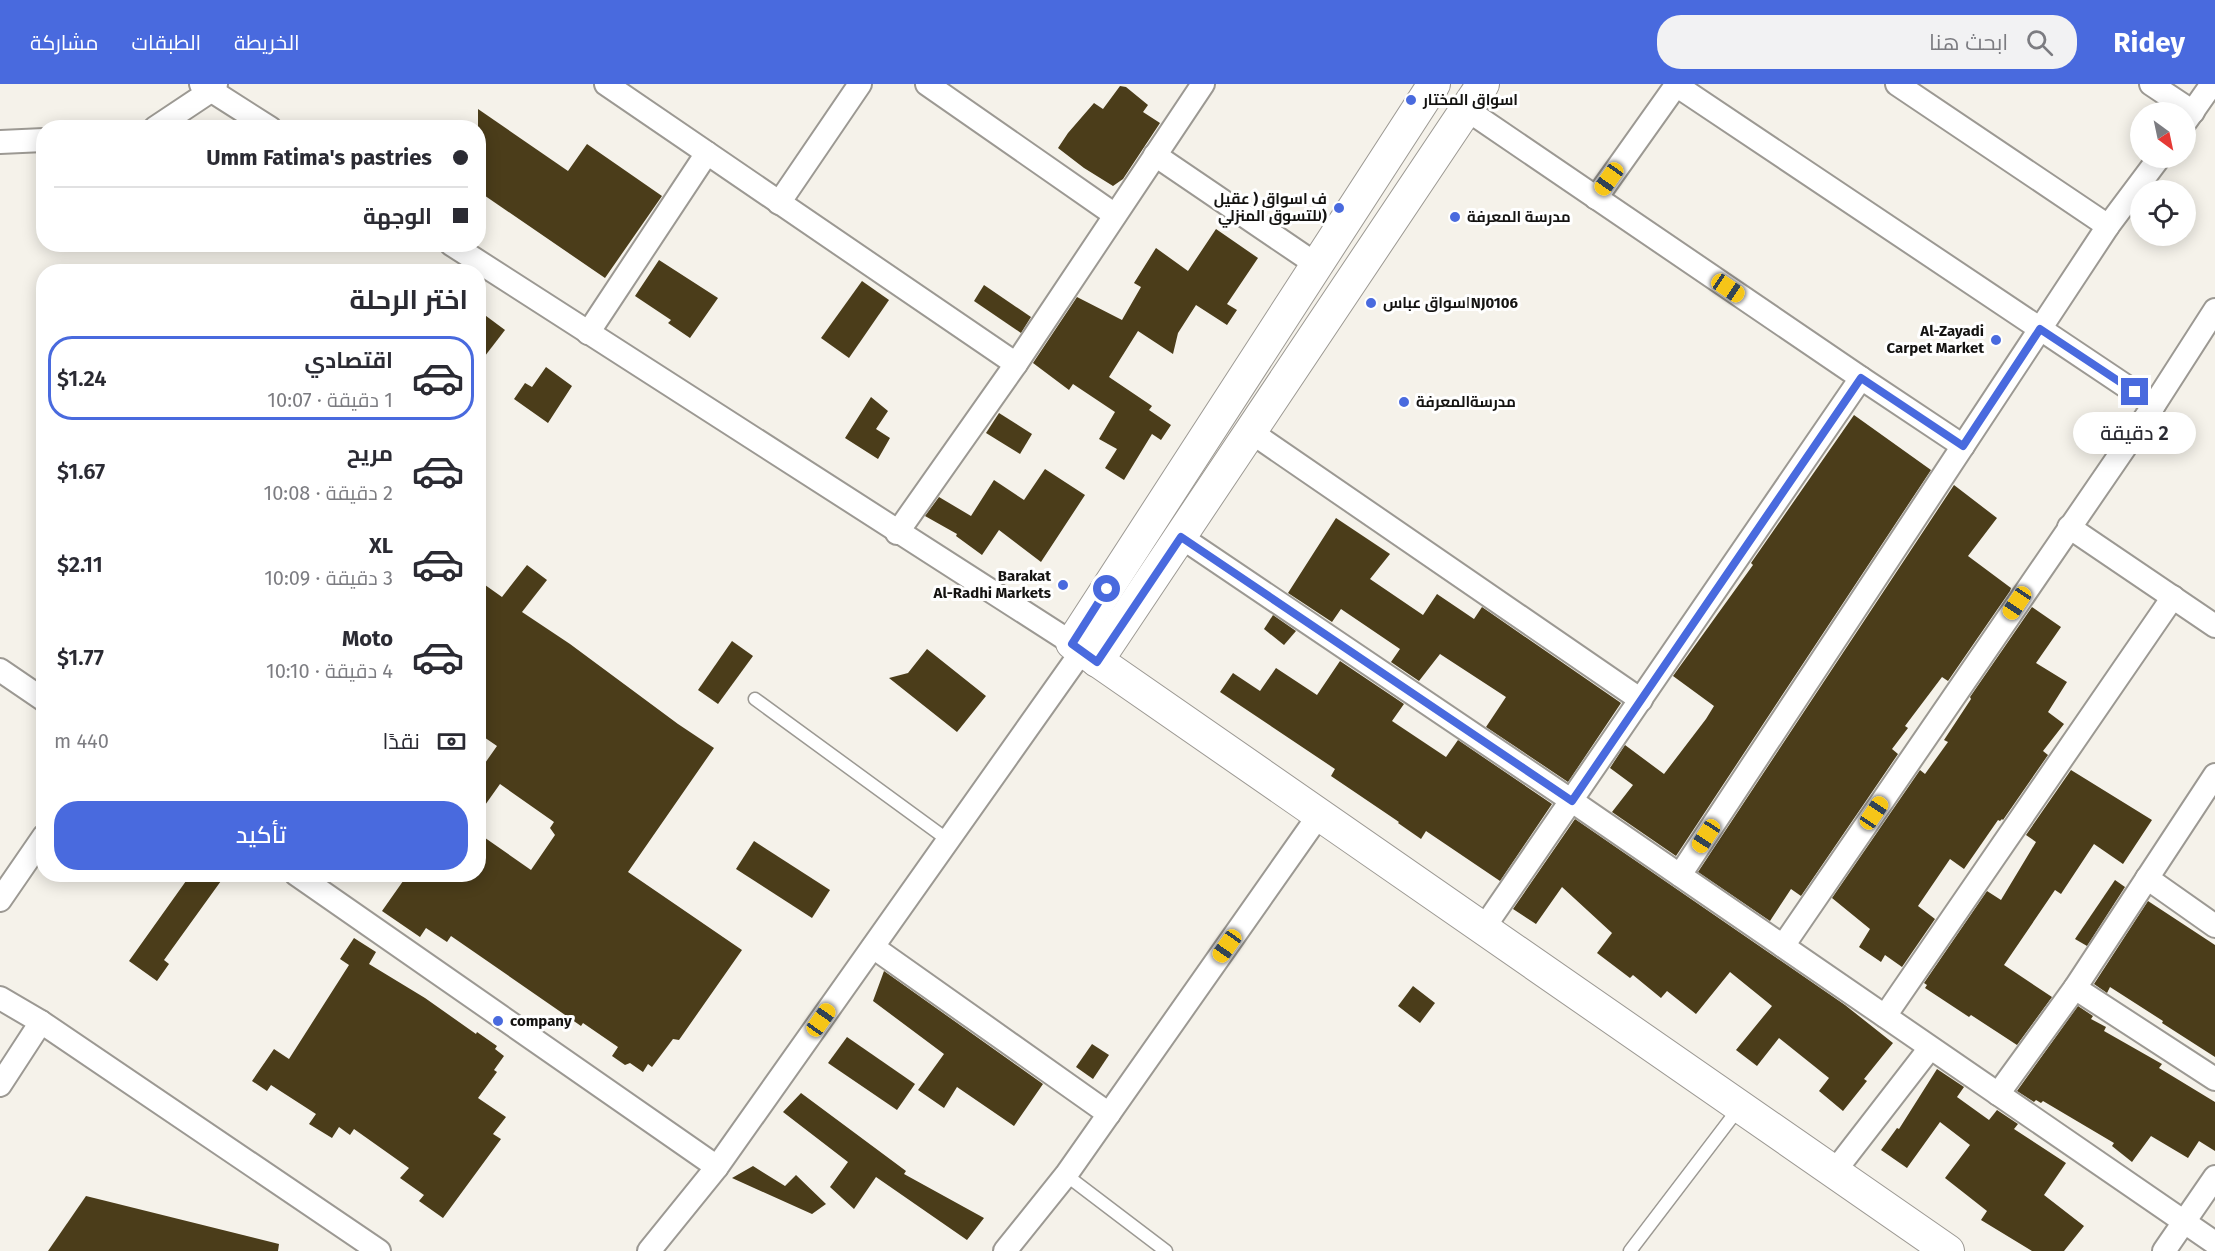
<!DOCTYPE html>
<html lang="ar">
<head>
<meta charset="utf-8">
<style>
  :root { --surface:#fff; --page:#f2f2f3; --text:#2b2b33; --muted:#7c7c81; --line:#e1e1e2; --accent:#496ade }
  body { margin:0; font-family:"Fira Sans",Cairo,sans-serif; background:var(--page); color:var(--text); direction:rtl; height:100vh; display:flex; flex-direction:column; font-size:22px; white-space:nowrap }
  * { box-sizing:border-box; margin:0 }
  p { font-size:20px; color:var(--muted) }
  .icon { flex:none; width:33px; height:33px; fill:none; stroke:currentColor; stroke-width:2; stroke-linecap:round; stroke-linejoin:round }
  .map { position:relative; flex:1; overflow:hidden; direction:ltr }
  .details { position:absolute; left:36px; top:180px; width:450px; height:618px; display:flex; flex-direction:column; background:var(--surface); border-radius:24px; box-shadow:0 3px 15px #0003; direction:rtl }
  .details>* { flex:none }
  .guide { position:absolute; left:36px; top:36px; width:450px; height:132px; border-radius:24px; box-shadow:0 3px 15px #0003; direction:rtl; display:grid; align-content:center; height:132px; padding:0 18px; background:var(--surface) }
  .needle { width:39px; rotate:147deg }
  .tools { position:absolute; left:2130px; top:18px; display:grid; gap:12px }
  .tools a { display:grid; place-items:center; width:66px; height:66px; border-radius:50%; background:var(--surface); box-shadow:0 3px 15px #0003; font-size:30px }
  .end { position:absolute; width:27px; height:27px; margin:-14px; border:8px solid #496ade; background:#fff; box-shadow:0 0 0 3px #fff }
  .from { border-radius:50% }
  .bubble { position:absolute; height:42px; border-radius:21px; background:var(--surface); box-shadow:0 3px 15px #0003; font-size:20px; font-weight:600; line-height:42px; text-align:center; direction:rtl }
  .car { position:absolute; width:18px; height:36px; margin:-18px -9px; border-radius:8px; box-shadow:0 0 4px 2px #0007; background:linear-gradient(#f5c518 24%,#345 0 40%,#f5c518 0 76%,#345 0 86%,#f5c518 0) }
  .guide b { display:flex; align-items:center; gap:21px; height:57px; font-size:22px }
  .guide b+b { border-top:2px solid var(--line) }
  .guide i { width:15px; height:15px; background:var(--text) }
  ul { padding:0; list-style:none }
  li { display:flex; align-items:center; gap:18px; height:84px; margin:0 12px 9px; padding:0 6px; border:3px solid transparent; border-radius:24px }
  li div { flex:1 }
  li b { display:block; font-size:22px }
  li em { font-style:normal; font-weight:600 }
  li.active { border-color:var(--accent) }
  li>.icon { width:54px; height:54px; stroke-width:1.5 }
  h2 { padding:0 18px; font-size:27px; line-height:72px }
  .pay { display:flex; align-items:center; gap:15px; height:66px; padding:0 18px; font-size:22px }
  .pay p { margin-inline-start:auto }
  .cta { display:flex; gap:12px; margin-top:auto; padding:12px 18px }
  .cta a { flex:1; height:69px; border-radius:24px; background:var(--accent); color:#fff; font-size:24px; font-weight:600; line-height:69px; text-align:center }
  header { display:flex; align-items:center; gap:36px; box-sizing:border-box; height:84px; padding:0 30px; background:var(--accent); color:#fff }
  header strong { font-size:28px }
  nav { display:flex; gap:33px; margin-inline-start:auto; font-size:21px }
  .search { width:420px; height:54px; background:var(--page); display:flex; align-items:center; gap:15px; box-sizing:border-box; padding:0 21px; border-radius:24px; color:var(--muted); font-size:22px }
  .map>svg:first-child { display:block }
</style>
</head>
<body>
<header>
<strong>Ridey</strong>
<div class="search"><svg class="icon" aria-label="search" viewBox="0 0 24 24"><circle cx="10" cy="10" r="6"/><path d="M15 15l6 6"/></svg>ابحث هنا</div>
<nav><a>الخريطة</a><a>الطبقات</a><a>مشاركة</a></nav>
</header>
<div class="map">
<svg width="2215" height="1167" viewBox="0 0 2215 1167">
  <rect width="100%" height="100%" fill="#f5f2ea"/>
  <!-- building -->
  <g fill="#4b3d1a">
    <path d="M 1120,2 L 1126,3 L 1148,21 L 1143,28 L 1160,39 L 1123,95 L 1113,102 L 1084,84 L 1058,64 L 1068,49 L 1094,19 L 1103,25 Z"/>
    <path d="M 478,25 L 568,87 L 587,60 L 662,112 L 605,194 L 478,107 Z"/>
    <path d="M 1216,145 L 1258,174 L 1227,220 L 1237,226 L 1227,241 L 1196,221 L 1178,249 L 1173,270 L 1138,247 L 1109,293 L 1152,322 L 1149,326 L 1171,341 L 1161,356 L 1152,350 L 1124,396 L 1105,384 L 1117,365 L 1099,355 L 1115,328 L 1073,300 L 1069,306 L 1033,279 L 1077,213 L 1122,236 L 1141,203 L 1134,199 L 1156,164 L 1188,187 Z"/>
    <path d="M 659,176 L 718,214 L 690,254 L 668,239 L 671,236 L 635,212 Z"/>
    <path d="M 862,197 L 889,216 L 849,274 L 821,254 Z"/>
    <path d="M 984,201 L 1031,233 L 1021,249 L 974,217 Z"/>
    <path d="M 478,226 L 505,246 L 478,281 Z"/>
    <path d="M 546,283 L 572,302 L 548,339 L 514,315 L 525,299 L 532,303 Z"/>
    <path d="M 871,313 L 888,327 L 876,345 L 890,354 L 878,375 L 845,354 Z"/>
    <path d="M 999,329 L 1032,350 L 1020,370 L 986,349 Z"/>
    <path d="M 1854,331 L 1931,386 L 1676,772 L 1612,728 L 1633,701 L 1610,684 L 1625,661 L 1664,690 L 1706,635 L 1714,622 L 1673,592 L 1753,481 L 1751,479 Z"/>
    <path d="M 1045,385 L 1085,411 L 1041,478 L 999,446 L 982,471 L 956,452 L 957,450 L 925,432 L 939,413 L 971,432 L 994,396 L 1024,416 Z"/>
    <path d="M 1954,401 L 1997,434 L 1968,472 L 2011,504 L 2010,507 L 1948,597 L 1942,593 L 1905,642 L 1908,644 L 1892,665 L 1898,670 L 1801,812 L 1791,805 L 1770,837 L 1698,788 Z"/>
    <path d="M 1336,434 L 1390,470 L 1370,495 L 1423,531 L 1437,510 L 1474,535 L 1482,523 L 1621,619 L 1568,698 L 1486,643 L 1506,613 L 1440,570 L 1419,597 L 1391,578 L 1400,565 L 1341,525 L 1332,538 L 1288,509 Z"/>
    <path d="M 527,481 L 547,496 L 522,528 L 570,560 L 678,640 L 714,664 L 628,788 L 742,866 L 679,956 L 673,955 L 652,983 L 648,980 L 643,988 L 630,979 L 625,981 L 612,972 L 618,963 L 583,939 L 581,942 L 451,852 L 447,858 L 426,844 L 420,853 L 382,827 L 408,790 L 478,790 L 478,749 L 531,786 L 555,751 L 550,744 L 554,738 L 500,700 L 478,731 L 478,689 L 497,662 L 478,649 L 478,496 L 502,513 Z"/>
    <path d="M 2032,523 L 2061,543 L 2036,579 L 2067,598 L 2048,628 L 2064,640 L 2043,667 L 2048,671 L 2003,736 L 2002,735 L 2000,737 L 1998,736 L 1964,785 L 1950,775 L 1918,822 L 1935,835 L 1902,883 L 1885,871 L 1881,878 L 1859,863 L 1870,845 L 1832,814 L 1920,686 L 1925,690 L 1948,658 L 1944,656 L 1971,615 L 1970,613 Z"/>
    <path d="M 1273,531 L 1296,547 L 1284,561 L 1264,545 Z"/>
    <path d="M 732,557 L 753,572 L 718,620 L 698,606 Z"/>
    <path d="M 927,565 L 986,612 L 957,648 L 889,594 L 908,589 Z"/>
    <path d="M 1340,577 L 1404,620 L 1392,637 L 1446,673 L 1458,656 L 1552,720 L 1500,797 L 1426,747 L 1421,755 L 1398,739 L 1399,738 L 1331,692 L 1335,685 L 1220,608 L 1233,589 L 1260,607 L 1276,584 L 1317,611 Z"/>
    <path d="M 2071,686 L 2152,736 L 2123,780 L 2094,760 L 2061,810 L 2055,806 L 2004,881 L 2052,913 L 2017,961 L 1971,931 L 1969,933 L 1925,904 L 1927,901 L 1924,899 L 1987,807 L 2001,816 L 2036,758 L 2026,751 Z"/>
    <path d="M 1575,735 L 1845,921 L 1893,959 L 1864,995 L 1867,997 L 1843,1027 L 1819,1007 L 1829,994 L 1779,954 L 1757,982 L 1736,966 L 1772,922 L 1730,888 L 1696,930 L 1667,907 L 1661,914 L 1633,891 L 1630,894 L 1597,869 L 1612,849 L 1562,803 L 1536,840 L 1513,825 Z"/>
    <path d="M 754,757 L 830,806 L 812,834 L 736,785 Z"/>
    <path d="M 191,790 L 226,790 L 164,876 L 169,880 L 157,897 L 129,877 Z"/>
    <path d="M 2115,796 L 2125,803 L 2087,862 L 2075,855 Z"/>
    <path d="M 2148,817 L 2215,861 L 2215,973 L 2162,939 L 2163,937 L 2110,903 L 2107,909 L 2094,900 Z"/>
    <path d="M 354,854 L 376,868 L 369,880 L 425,914 L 476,950 L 477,948 L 497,962 L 495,965 L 504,972 L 494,986 L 497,988 L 478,1014 L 506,1033 L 493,1050 L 501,1055 L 443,1134 L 419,1117 L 424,1111 L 400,1094 L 409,1084 L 354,1045 L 350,1051 L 339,1043 L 332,1054 L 309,1040 L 316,1030 L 271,1001 L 267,1007 L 252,997 L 274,965 L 289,975 L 349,881 L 340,875 Z"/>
    <path d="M 884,887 L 1043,1000 L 1014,1042 L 957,1003 L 944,1024 L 918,1006 L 944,970 L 873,917 Z"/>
    <path d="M 1413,902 L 1435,919 L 1420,939 L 1398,922 Z"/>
    <path d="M 2078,922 L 2093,932 L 2091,935 L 2106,943 L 2104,947 L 2162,980 L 2159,984 L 2215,1018 L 2215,1067 L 2199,1057 L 2188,1074 L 2151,1052 L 2132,1078 L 2112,1062 L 2114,1059 L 2043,1017 L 2041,1019 L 2036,1016 L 2034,1018 L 2017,1007 Z"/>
    <path d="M 847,953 L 915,1000 L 897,1026 L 828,979 Z"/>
    <path d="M 1092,960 L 1109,971 L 1093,995 L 1076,983 Z"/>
    <path d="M 1937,985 L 1964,1003 L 1957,1013 L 1989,1036 L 1997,1026 L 2018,1040 L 2014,1045 L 2066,1079 L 2044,1111 L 2084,1142 L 2064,1167 L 2032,1167 L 1981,1136 L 1987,1127 L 1945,1094 L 1970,1061 L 1940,1038 L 1907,1084 L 1881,1066 L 1897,1044 L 1899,1045 Z"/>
    <path d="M 801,1009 L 906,1087 L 904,1090 L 984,1134 L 967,1156 L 876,1093 L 854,1125 L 830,1103 L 848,1078 L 783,1028 Z"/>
    <path d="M 753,1082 L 785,1102 L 796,1091 L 826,1120 L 812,1130 L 732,1094 Z"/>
    <path d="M 86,1112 L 279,1160 L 278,1167 L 48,1167 Z"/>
  </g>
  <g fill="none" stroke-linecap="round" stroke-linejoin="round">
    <!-- lane casing -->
    <g stroke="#9c9993" stroke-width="15">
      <g id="lane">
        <path d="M 755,615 L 948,756"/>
        <path d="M 1066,1091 L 1166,1167"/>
        <path d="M 1630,1167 L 1739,1024"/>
      </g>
    </g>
    <!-- street casing -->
    <g stroke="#9c9993" stroke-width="26">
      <g id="street">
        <path d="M 201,0 L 270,44"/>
        <path d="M 606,0 L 1016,280"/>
        <path d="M 927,0 L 1115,131"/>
        <path d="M 1897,0 L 2108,142"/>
        <path d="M 2151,0 L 2193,28"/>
        <path d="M 1676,1 L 2154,321"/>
        <path d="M 1466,25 L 1861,294 L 1963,362"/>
        <path d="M 2186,37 L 2212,0"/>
        <path d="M 155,44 L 212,6 L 216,0"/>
        <path d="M 0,58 L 44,56"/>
        <path d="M 1155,71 L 1317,181"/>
        <path d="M 1596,114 L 1677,0"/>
        <path d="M 779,119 L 860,0"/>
        <path d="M 451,160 L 1072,559"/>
        <path d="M 588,249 L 707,69"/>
        <path d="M 1251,348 L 1641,616"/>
        <path d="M 2069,443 L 2215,542"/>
        <path d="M 897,449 L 1016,280 L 1203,0"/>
        <path d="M 1181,453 L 1572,717 L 2215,1159"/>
        <path d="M 0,586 L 44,616"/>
        <path d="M 296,790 L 717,1083"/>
        <path d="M 1680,791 L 2108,142 L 2159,74"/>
        <path d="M 2147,794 L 2215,842"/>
        <path d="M 0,816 L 44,752"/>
        <path d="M 1483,845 L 1861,294"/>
        <path d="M 1783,862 L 2154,321 L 2215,226"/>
        <path d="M 873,863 L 1109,1030"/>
        <path d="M 2075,904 L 2215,995"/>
        <path d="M 0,914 L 41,938 L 379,1167"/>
        <path d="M 1885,932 L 2173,513"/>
        <path d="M 0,1001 L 41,938"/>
        <path d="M 1998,1010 L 2075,904 L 2215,691"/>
        <path d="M 1834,1088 L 1930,964"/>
        <path d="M 649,1167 L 717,1083 L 1082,567"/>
        <path d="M 1005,1167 L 1066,1091 L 1319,731"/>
        <path d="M 2164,1167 L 2215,1093"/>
      </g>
    </g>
    <!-- secondary casing -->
    <g stroke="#9c9993" stroke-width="34">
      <g id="secondary">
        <path d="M 1434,0 L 1072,559 L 1948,1167"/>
        <path d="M 1097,577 L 1483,0"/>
      </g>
    </g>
    <!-- lane -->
    <use href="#lane" stroke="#fff" stroke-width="12"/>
    <!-- street -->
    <use href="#street" stroke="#fff" stroke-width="22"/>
    <!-- secondary -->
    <use href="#secondary" stroke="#fff" stroke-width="32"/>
  </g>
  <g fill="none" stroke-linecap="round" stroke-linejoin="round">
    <!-- route -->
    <path stroke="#496ade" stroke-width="8" d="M 1107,505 L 1072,560 L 1097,578 L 1181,453 L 1572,717 L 1861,294 L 1963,362 L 2040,245 L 2135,308"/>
  </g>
  <!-- markers -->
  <g fill="#496ade" stroke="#fff" stroke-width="2">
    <circle cx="1411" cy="16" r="6"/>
    <circle cx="1339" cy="124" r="6"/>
    <circle cx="1455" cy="133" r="6"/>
    <circle cx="1371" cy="219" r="6"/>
    <circle cx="1996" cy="256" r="6"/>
    <circle cx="1404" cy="318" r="6"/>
    <circle cx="1063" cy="501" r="6"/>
    <circle cx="498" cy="937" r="6"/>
  </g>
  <g text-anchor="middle" stroke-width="6" stroke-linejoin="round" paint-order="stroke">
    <!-- poi labels -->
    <g font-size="15" font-weight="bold" fill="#141311" stroke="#fff" text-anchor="start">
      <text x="1423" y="21">اسواق المختار</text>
      <text x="1327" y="120" text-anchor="end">ف اسواق ( عقيل<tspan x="1327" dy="17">للتسوق المنزلي)</tspan></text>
      <text x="1467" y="138">مدرسة المعرفة</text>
      <text x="1383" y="224">اسواق عباسNJ0106</text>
      <text x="1984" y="252" text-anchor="end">Al-Zayadi<tspan x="1984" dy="17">Carpet Market</tspan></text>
      <text x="1416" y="323">مدرسةالمعرفة</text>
      <text x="1051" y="497" text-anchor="end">Barakat<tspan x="1051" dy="17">Al-Radhi Markets</tspan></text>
      <text x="510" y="942">company</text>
    </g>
  </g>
</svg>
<div class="tools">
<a><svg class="needle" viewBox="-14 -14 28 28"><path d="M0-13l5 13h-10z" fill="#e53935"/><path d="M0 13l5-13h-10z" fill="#7c7c81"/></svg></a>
<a><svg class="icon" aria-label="locate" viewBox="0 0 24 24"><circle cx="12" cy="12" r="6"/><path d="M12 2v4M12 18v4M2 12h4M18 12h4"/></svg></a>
</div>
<i class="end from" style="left:1107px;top:505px"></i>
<i class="end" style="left:2135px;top:308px"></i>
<div class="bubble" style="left:2073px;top:328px;width:123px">2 دقيقة</div>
<i class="car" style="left:1609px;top:95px;rotate:215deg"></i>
<i class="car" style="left:1728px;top:204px;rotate:124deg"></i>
<i class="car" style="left:2017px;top:519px;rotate:214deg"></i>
<i class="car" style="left:1874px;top:729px;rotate:34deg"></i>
<i class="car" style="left:1706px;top:752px;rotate:213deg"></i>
<i class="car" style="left:1227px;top:862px;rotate:215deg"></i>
<i class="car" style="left:821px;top:936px;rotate:35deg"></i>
<div class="guide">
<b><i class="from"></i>Umm Fatima's pastries</b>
<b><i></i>الوجهة</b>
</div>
<section class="details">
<h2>اختر الرحلة</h2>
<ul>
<li class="active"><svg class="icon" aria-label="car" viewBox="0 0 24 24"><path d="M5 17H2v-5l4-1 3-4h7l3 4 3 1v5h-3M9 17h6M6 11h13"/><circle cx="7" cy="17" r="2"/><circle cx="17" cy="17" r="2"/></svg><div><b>اقتصادي</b><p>1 دقيقة · 10:07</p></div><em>$1.24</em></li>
<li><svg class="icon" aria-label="car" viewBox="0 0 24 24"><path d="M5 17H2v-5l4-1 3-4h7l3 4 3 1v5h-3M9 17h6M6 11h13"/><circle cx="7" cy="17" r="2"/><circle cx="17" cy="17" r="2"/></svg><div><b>مريح</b><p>2 دقيقة · 10:08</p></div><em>$1.67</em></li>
<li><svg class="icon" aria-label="car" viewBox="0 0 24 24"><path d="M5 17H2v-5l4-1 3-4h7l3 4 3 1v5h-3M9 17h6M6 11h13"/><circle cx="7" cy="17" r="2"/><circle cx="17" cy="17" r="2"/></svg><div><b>XL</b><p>3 دقيقة · 10:09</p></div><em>$2.11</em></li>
<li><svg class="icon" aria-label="car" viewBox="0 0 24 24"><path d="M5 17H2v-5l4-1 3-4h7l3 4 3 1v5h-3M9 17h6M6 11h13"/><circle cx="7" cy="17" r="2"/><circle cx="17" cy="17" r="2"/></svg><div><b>Moto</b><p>4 دقيقة · 10:10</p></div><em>$1.77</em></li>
</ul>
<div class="pay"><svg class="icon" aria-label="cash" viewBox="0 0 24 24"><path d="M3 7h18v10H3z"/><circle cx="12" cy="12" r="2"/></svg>نقدًا<p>440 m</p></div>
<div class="cta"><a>تأكيد</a></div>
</section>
</div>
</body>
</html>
